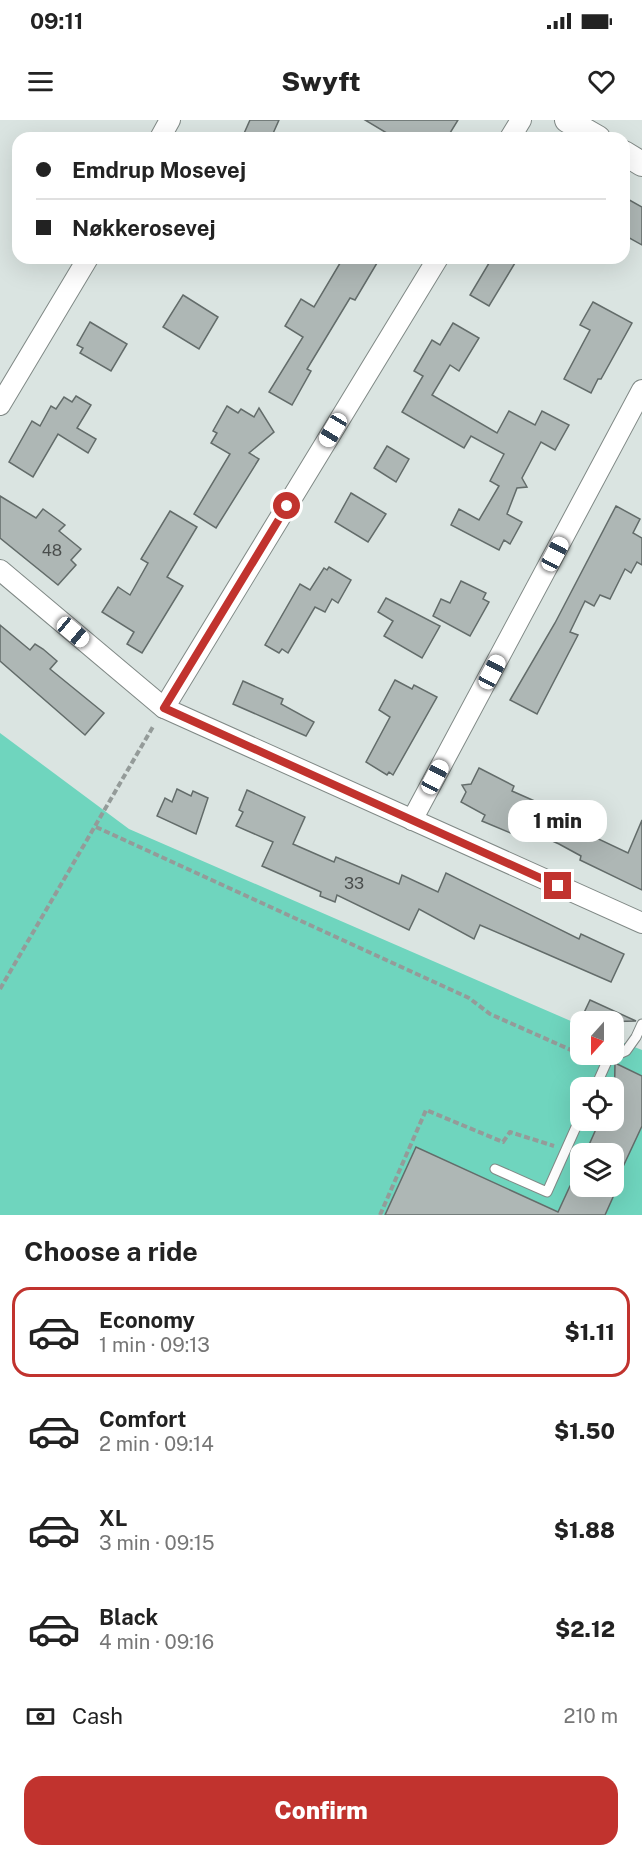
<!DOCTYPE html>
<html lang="en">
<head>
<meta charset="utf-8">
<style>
  :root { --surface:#fff; --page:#f2f2f2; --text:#222; --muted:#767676; --line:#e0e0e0; --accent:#c1332e }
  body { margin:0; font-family:"Public Sans",sans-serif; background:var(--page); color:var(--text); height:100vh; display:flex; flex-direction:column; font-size:22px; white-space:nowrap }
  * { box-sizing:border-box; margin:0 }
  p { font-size:20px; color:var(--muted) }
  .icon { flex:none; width:33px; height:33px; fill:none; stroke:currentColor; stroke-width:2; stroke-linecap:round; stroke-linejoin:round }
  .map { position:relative; height:1095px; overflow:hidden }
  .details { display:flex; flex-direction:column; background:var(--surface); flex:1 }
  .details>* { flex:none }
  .hud { position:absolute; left:12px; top:12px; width:618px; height:132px; border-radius:18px; box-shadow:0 6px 24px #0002; display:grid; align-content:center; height:132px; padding:0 24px; background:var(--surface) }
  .needle { width:39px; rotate:201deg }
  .fabs { position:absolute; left:570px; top:891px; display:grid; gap:12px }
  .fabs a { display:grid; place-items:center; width:54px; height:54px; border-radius:12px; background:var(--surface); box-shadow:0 6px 24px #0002; font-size:30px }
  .end { position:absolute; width:27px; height:27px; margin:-14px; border:8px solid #c1332e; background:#fff; box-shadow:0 0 0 3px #fff }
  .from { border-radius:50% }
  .bubble { position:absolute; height:42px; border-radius:18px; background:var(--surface); box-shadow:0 6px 24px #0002; font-size:20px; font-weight:800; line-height:42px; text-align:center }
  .car { position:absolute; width:18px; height:36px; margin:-18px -9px; border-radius:8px; box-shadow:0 0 4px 2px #0007; background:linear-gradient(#fff 24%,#345 0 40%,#fff 0 76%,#345 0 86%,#fff 0) }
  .hud b { display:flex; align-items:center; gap:21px; height:57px; font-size:22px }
  .hud b+b { border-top:2px solid var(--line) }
  .hud i { width:15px; height:15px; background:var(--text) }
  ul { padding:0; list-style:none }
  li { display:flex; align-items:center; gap:18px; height:90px; margin:0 12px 9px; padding:0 12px; border:3px solid transparent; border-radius:18px }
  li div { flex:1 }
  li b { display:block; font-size:22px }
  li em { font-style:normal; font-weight:800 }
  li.on { border-color:var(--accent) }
  li>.icon { width:54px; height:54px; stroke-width:1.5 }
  h2 { padding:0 24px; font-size:27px; line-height:72px }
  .pay { display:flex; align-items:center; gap:15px; height:66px; padding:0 24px; font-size:22px }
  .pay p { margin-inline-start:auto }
  .button { display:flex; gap:12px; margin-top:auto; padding:12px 24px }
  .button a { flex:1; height:69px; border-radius:18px; background:var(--accent); color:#fff; font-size:24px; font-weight:800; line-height:69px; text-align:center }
  .status { display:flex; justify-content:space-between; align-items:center; height:42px; padding:0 30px; background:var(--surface); direction:ltr }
  .status svg { height:16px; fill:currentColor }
  header { display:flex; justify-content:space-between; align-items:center; height:78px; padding:0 24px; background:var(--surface); font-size:27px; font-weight:800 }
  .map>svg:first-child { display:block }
</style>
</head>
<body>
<div class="status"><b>09:11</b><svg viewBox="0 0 49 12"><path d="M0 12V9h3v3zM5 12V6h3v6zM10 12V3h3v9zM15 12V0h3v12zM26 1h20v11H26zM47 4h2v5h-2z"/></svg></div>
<header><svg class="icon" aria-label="menu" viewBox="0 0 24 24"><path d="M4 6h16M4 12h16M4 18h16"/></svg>Swyft<svg class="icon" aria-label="heart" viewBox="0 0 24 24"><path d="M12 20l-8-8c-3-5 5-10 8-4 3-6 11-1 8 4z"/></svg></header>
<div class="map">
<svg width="642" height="1095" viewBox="0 0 642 1095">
  <rect width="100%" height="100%" fill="#dae4e1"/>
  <!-- green -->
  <path fill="#6fd5be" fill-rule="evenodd" d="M 0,613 L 129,709 L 580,905 L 580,934 L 614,934 L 614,919 L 642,930 L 642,1095 L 0,1095 ZM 580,968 L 614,968 L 614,1000 L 580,1000 ZM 580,1034 L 614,1034 L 614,1066 L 580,1066 Z"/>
  <!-- building -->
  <g fill="#aeb7b5" stroke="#636c6a" stroke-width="1.5">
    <path d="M 250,0 L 279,0 L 271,18 L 242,18 Z"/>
    <path d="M 365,0 L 458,0 L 447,18 L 395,18 Z"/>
    <path d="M 624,77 L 642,87 L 642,125 L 624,115 Z"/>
    <path d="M 343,138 L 380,138 L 355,180 L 350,178 L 307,249 L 311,251 L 292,285 L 269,272 L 303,217 L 285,206 L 301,179 L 314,187 Z"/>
    <path d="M 492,138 L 518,138 L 489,186 L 470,175 Z"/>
    <path d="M 183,175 L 218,197 L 199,229 L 163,207 Z"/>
    <path d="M 593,182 L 632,203 L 601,259 L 598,259 L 591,273 L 564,259 L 590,210 L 580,205 Z"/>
    <path d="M 90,202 L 127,224 L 111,251 L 80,233 L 83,228 L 77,225 Z"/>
    <path d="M 453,203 L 479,218 L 459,251 L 450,245 L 432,275 L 497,313 L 509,291 L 535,305 L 542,291 L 569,305 L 555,330 L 541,322 L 522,358 L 527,367 L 517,368 L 507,394 L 522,402 L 510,424 L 504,420 L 499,430 L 451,405 L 459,389 L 479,400 L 499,366 L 490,361 L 504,334 L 471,316 L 464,328 L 402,292 L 423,256 L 414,251 L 432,220 L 440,225 Z"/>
    <path d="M 76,276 L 91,285 L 77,308 L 96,319 L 88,333 L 58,314 L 33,357 L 9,342 L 32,301 L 40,306 L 51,286 L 56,289 L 64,277 L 72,282 Z"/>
    <path d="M 227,286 L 238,293 L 241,289 L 254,297 L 259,288 L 274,312 L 249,333 L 259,339 L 216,408 L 194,394 L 230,334 L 211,323 L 217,313 L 213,311 Z"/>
    <path d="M 387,326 L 409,339 L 396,362 L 374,348 Z"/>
    <path d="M 351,373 L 386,394 L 368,422 L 335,402 Z"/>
    <path d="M 0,376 L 36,398 L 43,389 L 65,405 L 59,411 L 81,429 L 71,440 L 76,445 L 58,465 L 0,418 Z"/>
    <path d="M 616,386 L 640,399 L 633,413 L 642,418 L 642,445 L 637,442 L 631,453 L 625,449 L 610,479 L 600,475 L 594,486 L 585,481 L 570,512 L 578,515 L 537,594 L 510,580 L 555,503 Z"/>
    <path d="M 170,391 L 197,407 L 167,457 L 183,466 L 142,533 L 127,524 L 134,512 L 102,492 L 118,467 L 130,475 L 148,443 L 141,439 Z"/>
    <path d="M 329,447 L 351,460 L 338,483 L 332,479 L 325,492 L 315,487 L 288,533 L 282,529 L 279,533 L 265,525 L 300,464 L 310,470 L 324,448 L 327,450 Z"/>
    <path d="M 461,461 L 486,473 L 483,479 L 489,482 L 470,516 L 433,496 L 441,479 L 450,483 Z"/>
    <path d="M 386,478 L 440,506 L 422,538 L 384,516 L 393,501 L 378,492 Z"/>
    <path d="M 0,505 L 30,530 L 35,524 L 43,529 L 57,541 L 50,549 L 104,593 L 85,615 L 0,541 Z"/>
    <path d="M 395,560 L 412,569 L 414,565 L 437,577 L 393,655 L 389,652 L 387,655 L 366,642 L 390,597 L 379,590 Z"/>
    <path d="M 243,561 L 283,579 L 281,584 L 314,602 L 306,616 L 233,584 Z"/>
    <path d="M 479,648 L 514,666 L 512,671 L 596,708 L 592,716 L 628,733 L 642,700 L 642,770 L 580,740 L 581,736 L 559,724 L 517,705 L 513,714 L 482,701 L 485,695 L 461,682 L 466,672 L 462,665 L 471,664 Z"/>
    <path d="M 177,669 L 191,676 L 193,671 L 208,678 L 196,714 L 157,696 L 165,678 L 172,682 Z"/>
    <path d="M 247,670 L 305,697 L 293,724 L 334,742 L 336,737 L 399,764 L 402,755 L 438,772 L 446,753 L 579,819 L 581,814 L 624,834 L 611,862 L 480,805 L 474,819 L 419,789 L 409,810 L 337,775 L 335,782 L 320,776 L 321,772 L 262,746 L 273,722 L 236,706 L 243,692 L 239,690 Z"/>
    <path d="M 590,880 L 636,901 L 598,902 L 583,895 Z"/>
    <path d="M 615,943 L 642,956 L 642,1006 L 614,1066 L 618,1066 L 605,1095 L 385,1095 L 416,1027 L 558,1092 L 570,1066 L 614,1066 L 614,1034 L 585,1034 L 600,1000 L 614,1000 Z"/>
  </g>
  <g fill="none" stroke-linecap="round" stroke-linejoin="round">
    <!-- service casing -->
    <g stroke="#808986" stroke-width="11">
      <g id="service">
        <path d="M 595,968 L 608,939 L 626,931 L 636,917 L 642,904"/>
        <path d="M 495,1049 L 547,1072 L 580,998"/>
      </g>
    </g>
    <!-- minor casing -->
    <g stroke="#808986" stroke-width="22">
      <g id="minor">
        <path d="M 160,18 L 170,0"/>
        <path d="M 510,18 L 521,0"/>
        <path d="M 0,285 L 88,138"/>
        <path d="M 0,450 L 164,588 L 642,803"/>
        <path d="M 164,588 L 438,138"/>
        <path d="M 412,700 L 642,270"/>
      </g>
    </g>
    <!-- tertiary casing -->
    <g stroke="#808986" stroke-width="26">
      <g id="tertiary">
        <path d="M 567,0 L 598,18"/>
        <path d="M 624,33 L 642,44"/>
      </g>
    </g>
    <!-- path -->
    <g stroke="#949b99" stroke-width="4" stroke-dasharray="6 3" stroke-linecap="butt">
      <path d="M 96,707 L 469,878 L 490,894 L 580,934"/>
      <path d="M 0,869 L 154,605"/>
      <path d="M 380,1095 L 426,990 L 503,1022 L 510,1012 L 554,1026"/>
    </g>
    <!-- service -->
    <use href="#service" stroke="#fff" stroke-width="9"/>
    <!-- minor -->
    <use href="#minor" stroke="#fff" stroke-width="20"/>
    <!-- tertiary -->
    <use href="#tertiary" stroke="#fff" stroke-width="24"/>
  </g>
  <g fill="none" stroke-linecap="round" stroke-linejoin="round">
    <!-- route -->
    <path stroke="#c1332e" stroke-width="8" d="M 287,386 L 164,588 L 558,766"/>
  </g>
  <g text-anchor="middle" stroke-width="4.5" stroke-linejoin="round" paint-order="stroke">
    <!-- number labels -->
    <g font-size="16" fill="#494d4c">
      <text x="52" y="436">48</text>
      <text x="354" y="769">33</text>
    </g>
  </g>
</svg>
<div class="fabs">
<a><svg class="needle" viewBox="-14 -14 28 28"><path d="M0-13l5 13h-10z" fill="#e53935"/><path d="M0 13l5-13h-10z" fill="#767676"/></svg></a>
<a><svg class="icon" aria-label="locate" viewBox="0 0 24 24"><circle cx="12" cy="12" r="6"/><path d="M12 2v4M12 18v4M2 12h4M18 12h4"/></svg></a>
<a><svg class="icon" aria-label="layers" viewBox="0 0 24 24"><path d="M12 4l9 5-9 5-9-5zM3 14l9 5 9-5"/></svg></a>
</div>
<i class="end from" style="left:287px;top:386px"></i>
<i class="end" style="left:558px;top:766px"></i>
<div class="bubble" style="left:508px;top:680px;width:99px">1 min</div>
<i class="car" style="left:333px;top:310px;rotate:211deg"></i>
<i class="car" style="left:555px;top:434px;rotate:28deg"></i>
<i class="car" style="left:73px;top:512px;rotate:130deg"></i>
<i class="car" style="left:492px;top:552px;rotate:28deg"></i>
<i class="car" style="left:435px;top:657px;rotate:28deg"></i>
<div class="hud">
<b><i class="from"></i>Emdrup Mosevej</b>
<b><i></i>Nøkkerosevej</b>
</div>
</div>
<section class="details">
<h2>Choose a ride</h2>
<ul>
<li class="on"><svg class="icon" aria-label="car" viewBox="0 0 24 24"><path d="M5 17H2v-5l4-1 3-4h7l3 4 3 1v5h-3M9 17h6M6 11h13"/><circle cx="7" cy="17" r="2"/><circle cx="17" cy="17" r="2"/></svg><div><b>Economy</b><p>1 min · 09:13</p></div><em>$1.11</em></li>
<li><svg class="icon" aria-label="car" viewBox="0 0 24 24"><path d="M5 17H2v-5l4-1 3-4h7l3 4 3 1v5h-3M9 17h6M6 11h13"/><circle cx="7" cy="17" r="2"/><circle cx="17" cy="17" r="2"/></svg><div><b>Comfort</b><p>2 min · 09:14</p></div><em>$1.50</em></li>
<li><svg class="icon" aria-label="car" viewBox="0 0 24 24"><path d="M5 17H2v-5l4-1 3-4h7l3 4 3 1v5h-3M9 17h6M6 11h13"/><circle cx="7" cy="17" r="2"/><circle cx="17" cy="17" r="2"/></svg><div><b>XL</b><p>3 min · 09:15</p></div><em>$1.88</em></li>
<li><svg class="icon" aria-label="car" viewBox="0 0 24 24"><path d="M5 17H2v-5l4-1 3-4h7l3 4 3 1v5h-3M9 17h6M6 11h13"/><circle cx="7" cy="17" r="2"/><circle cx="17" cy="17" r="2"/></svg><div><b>Black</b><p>4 min · 09:16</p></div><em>$2.12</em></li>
</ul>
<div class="pay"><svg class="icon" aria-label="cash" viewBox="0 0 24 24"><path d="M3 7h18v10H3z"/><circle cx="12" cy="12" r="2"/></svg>Cash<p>210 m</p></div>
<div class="button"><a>Confirm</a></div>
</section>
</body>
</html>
